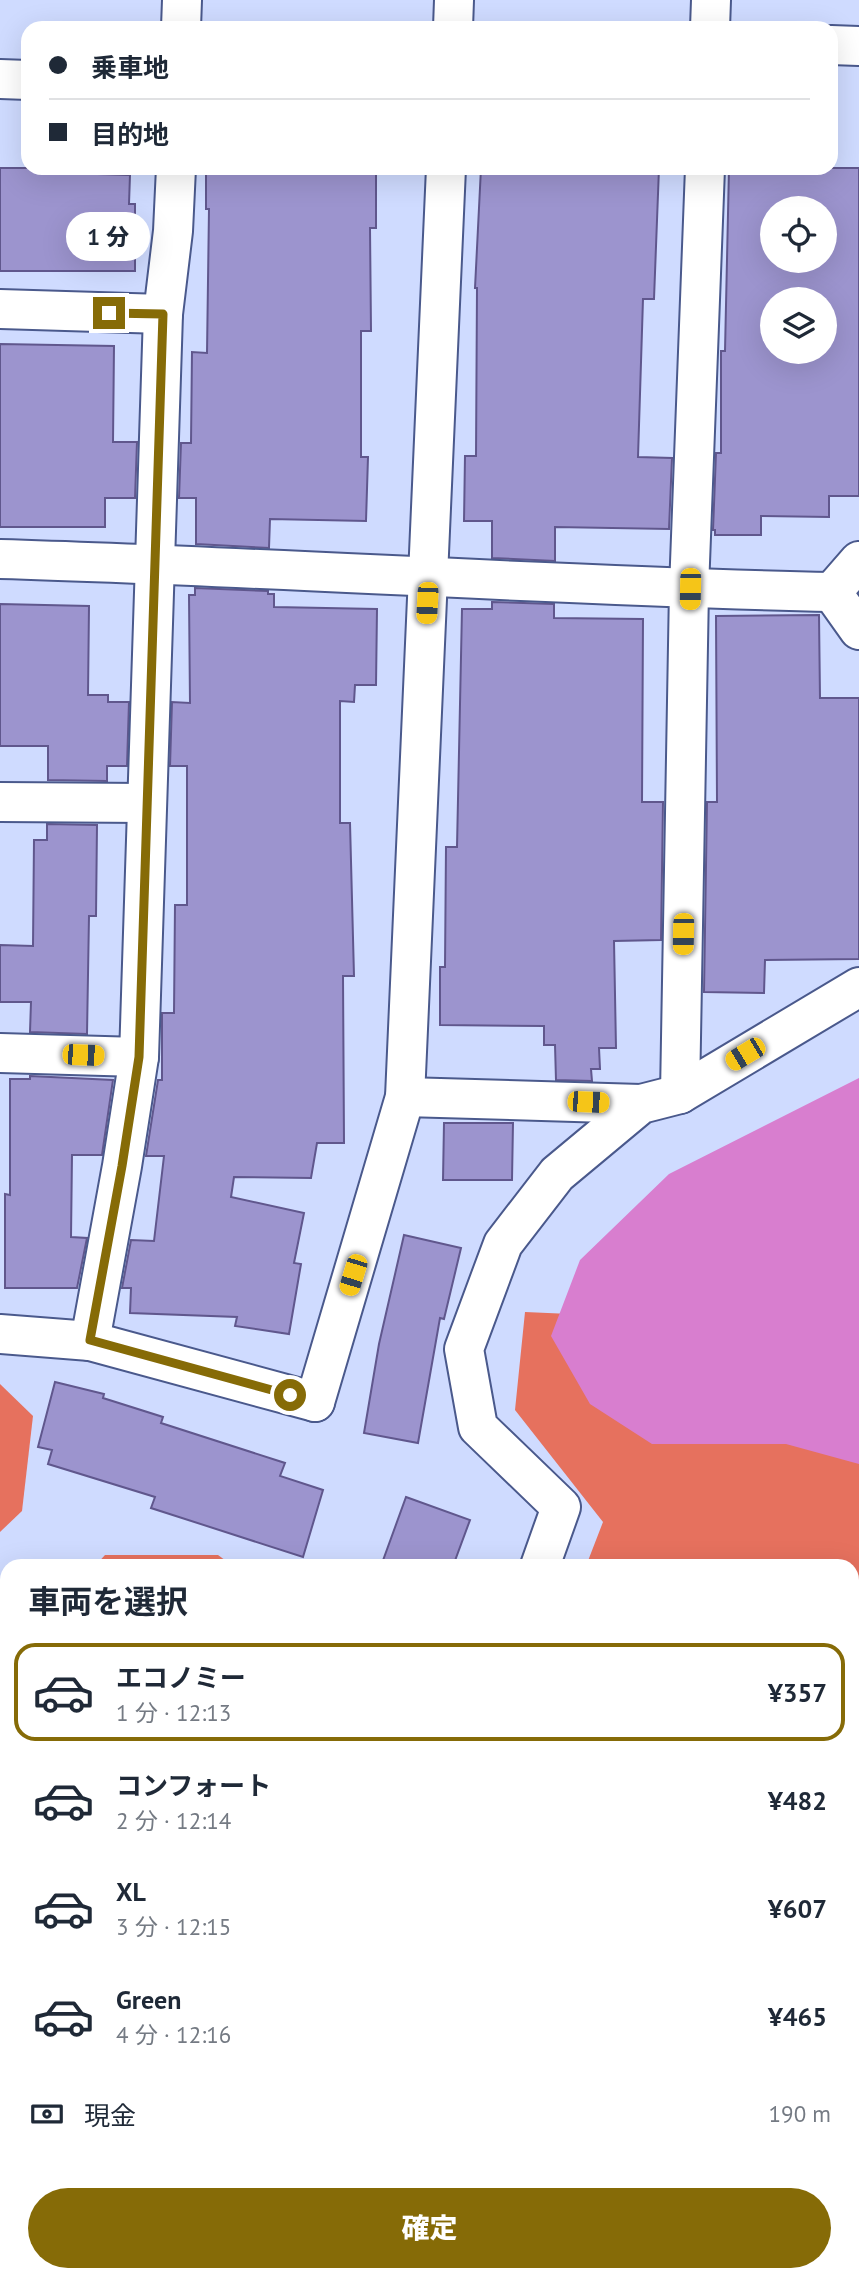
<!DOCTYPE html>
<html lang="ja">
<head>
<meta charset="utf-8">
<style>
  :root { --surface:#fff; --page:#f2f2f3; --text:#1f2937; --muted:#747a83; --line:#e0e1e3; --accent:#866b07 }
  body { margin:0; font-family:"PT Sans","Noto Sans JP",sans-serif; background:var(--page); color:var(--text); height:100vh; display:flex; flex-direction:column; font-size:26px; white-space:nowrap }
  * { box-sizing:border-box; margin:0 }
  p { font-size:23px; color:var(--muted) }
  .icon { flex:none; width:38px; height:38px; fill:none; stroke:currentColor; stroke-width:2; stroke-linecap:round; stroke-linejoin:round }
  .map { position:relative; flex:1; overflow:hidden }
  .side { position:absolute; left:0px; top:1559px; width:859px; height:723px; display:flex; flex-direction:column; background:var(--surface); border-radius:21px 21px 0 0; box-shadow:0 7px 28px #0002 }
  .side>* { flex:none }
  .hud { position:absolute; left:21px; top:21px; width:817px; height:154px; border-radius:21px; box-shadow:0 7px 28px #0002; display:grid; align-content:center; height:154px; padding:0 28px; background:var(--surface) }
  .controls { position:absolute; left:760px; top:196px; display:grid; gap:14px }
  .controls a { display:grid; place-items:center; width:77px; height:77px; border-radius:50%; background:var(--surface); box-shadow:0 7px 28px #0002; font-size:35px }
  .end { position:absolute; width:32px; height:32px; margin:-16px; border:9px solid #866b07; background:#fff; box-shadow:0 0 0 4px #fff }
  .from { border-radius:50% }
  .bubble { position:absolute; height:49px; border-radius:24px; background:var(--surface); box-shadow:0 7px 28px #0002; font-size:23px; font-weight:800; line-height:49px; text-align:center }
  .car { position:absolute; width:21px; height:42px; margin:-21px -10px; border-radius:9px; box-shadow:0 0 5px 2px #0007; background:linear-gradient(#f5c518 24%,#345 0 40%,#f5c518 0 76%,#345 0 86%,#f5c518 0) }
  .hud b { display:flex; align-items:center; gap:24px; height:66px; font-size:26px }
  .hud b+b { border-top:2px solid var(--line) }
  .hud i { width:18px; height:18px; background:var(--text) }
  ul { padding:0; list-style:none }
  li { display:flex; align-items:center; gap:21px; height:98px; margin:0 14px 10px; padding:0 14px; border:4px solid transparent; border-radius:21px }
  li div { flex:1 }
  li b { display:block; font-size:26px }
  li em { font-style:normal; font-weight:800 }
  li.current { border-color:var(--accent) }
  li>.icon { width:63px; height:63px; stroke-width:1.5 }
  h2 { padding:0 28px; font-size:32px; line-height:84px }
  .pay { display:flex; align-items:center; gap:18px; height:77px; padding:0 28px; font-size:26px }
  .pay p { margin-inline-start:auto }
  .action { display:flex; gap:14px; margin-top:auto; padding:14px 28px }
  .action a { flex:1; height:80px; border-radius:42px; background:var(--accent); color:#fff; font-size:28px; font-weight:800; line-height:80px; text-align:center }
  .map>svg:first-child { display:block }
</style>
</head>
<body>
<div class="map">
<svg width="859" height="2281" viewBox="0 0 859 2281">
  <rect width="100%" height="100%" fill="#cfdbff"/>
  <!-- forest -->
  <g fill="#e6715e">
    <path d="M 525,1312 L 593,1315 L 859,1406 L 859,2281 L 551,2281 L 540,2275 L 852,2275 L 852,1566 L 586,1566 L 603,1522 L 515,1410 Z"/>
    <path d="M 0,1384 L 33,1416 L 22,1511 L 0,1532 Z"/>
    <path d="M 105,1555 L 218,1555 L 233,1566 L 95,1566 Z"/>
    <path d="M 7,1631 L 7,2045 L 0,2043 L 0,1632 Z"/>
  </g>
  <!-- water -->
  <g fill="#d87ecf">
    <path d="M 859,1078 L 859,1464 L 786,1444 L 652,1444 L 590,1404 L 551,1336 L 580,1260 L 669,1174 Z"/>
    <path d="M 0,2181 L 7,2182 L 7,2275 L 288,2275 L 299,2281 L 0,2281 Z"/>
  </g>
  <!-- building -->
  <g fill="#9c94ce" stroke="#60578d" stroke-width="2" fill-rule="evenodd">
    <path d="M 0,168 L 98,168 L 98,174 L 130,175 L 129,204 L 135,204 L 135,271 L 0,271 Z"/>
    <path d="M 206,168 L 376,168 L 376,228 L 370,228 L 371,331 L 361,331 L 361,457 L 368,457 L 366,521 L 270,519 L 269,548 L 196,544 L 196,498 L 179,498 L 181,443 L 191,443 L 192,352 L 207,353 L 209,209 L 206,209 Z"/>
    <path d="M 481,168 L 659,168 L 654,299 L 643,299 L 638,457 L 672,458 L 669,529 L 555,527 L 555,561 L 492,558 L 492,521 L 464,521 L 465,456 L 476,456 L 477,288 L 475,288 Z"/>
    <path d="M 729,168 L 859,168 L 859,496 L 829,496 L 829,517 L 761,516 L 761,535 L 715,535 L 715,530 L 713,530 L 716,453 L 721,453 L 721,351 L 725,351 ZM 772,208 L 824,208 L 824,261 L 772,261 ZM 772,299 L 824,299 L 824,352 L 772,352 Z"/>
    <path d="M 0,344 L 114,346 L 113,442 L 137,442 L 135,498 L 105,498 L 105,527 L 0,527 Z"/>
    <path d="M 195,588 L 268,591 L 268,594 L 274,594 L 274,607 L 377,609 L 376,685 L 355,685 L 354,702 L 340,701 L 340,823 L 350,823 L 354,976 L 343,976 L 344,1143 L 317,1143 L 311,1178 L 234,1177 L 231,1197 L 304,1213 L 294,1263 L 301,1264 L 289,1334 L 235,1326 L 237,1317 L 130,1313 L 131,1288 L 122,1288 L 131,1240 L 154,1241 L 164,1156 L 146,1156 L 158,1080 L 162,1080 L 162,1013 L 174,1013 L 175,905 L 187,905 L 187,766 L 170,766 L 172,702 L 190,703 L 189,595 L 195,595 Z"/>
    <path d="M 492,602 L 554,604 L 554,618 L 643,619 L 642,802 L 663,802 L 661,940 L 614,941 L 616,1048 L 599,1048 L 600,1069 L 591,1069 L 592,1081 L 556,1080 L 555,1045 L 544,1045 L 544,1026 L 440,1025 L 440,967 L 445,967 L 446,847 L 457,847 L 462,609 L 492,609 Z"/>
    <path d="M 0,604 L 89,606 L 88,695 L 108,695 L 108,702 L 129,702 L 127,766 L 107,766 L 107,781 L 48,780 L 48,746 L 0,746 Z"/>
    <path d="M 819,615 L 820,698 L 859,698 L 859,959 L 765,960 L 764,993 L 704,992 L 707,802 L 717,802 L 716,616 Z"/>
    <path d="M 47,824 L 97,825 L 96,916 L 89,916 L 87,1034 L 30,1032 L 31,1002 L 0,1002 L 0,945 L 33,946 L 34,840 L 47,840 Z"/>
    <path d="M 30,1076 L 113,1080 L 102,1155 L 72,1155 L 71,1237 L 87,1238 L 77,1288 L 5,1288 L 5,1194 L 10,1195 L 10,1079 L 30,1079 Z"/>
    <path d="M 444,1123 L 513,1123 L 512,1180 L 443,1180 Z"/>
    <path d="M 404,1235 L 461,1248 L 444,1319 L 440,1318 L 418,1443 L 364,1433 L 379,1344 Z"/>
    <path d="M 55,1382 L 104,1394 L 103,1398 L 163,1417 L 161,1423 L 285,1463 L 280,1476 L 323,1490 L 303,1557 L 151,1508 L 155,1497 L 48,1464 L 52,1450 L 38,1447 Z"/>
    <path d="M 406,1497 L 470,1520 L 453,1566 L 381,1566 Z"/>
  </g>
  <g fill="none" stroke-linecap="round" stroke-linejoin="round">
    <!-- minor casing -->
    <g stroke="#4a598c" stroke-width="42">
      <g id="minor">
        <path d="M 181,28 L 182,0"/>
        <path d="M 710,28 L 711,0"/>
        <path d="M 831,45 L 859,46"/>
        <path d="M 0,79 L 28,80"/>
        <path d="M 0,309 L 163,314"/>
        <path d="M 0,559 C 277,567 554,586 832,592 L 859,561"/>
        <path d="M 832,592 L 859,630"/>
        <path d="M 0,802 L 146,803"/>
        <path d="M 0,1053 L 139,1057 L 163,314 L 173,231 L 176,168"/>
        <path d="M 680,1094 L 689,589 L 705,168"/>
        <path d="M 405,1097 L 641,1104"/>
        <path d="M 0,1334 L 90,1341 L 315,1402"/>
        <path d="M 90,1341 L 122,1166 L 139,1057"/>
        <path d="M 540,1566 L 561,1507 L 478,1427 L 464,1349 L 503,1244 L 557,1174 L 641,1104 L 680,1094 L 859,987"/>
      </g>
    </g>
    <!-- tertiary casing -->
    <g stroke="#4a598c" stroke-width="42">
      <g id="tertiary">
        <path d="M 453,28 L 454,0"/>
        <path d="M 315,1402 L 405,1097 L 446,168"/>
        <path d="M 0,2132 L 7,2133"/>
        <path d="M 381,2275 L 392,2281"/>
      </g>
    </g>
    <!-- minor -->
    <use href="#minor" stroke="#fff" stroke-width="38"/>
    <!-- tertiary -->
    <use href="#tertiary" stroke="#fff" stroke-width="38"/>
  </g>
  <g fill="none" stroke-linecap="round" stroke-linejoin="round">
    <!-- route -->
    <path stroke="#866b07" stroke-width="9" d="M 109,313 L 163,314 L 139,1057 L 122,1166 L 90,1340 L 290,1395"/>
  </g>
</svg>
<div class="controls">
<a><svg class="icon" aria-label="locate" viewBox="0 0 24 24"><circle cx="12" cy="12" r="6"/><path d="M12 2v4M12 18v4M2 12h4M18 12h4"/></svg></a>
<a><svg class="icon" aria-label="layers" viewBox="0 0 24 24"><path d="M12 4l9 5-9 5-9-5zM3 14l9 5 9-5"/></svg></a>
</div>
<i class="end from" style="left:290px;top:1395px"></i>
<i class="end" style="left:109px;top:313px"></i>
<div class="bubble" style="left:66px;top:212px;width:84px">1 分</div>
<i class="car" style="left:690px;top:589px;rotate:181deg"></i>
<i class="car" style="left:427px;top:603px;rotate:183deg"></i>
<i class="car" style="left:683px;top:934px;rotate:181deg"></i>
<i class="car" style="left:745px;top:1054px;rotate:239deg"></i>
<i class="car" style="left:83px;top:1055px;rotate:92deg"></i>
<i class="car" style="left:588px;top:1102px;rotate:92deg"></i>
<i class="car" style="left:353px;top:1275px;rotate:197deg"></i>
<div class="hud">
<b><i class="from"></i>乗車地</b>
<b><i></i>目的地</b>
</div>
<section class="side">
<h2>車両を選択</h2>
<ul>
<li class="current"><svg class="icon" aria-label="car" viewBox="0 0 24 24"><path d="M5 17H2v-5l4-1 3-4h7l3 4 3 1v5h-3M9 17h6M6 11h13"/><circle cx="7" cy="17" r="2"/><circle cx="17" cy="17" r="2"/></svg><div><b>エコノミー</b><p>1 分 · 12:13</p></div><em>¥357</em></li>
<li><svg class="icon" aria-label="car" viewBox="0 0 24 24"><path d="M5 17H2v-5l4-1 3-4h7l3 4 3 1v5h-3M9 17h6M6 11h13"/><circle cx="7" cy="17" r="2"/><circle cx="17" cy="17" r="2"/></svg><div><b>コンフォート</b><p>2 分 · 12:14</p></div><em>¥482</em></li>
<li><svg class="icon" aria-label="car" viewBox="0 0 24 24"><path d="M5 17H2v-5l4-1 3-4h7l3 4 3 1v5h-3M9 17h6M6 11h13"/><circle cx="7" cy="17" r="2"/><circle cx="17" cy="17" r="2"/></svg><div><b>XL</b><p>3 分 · 12:15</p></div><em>¥607</em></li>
<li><svg class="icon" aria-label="car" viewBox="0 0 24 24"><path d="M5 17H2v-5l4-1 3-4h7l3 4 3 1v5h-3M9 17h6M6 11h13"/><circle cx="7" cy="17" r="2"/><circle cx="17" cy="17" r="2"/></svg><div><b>Green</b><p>4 分 · 12:16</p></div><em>¥465</em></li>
</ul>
<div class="pay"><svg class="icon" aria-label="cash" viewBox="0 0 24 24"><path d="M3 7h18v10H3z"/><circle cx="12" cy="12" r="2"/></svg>現金<p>190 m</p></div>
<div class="action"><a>確定</a></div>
</section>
</div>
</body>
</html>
